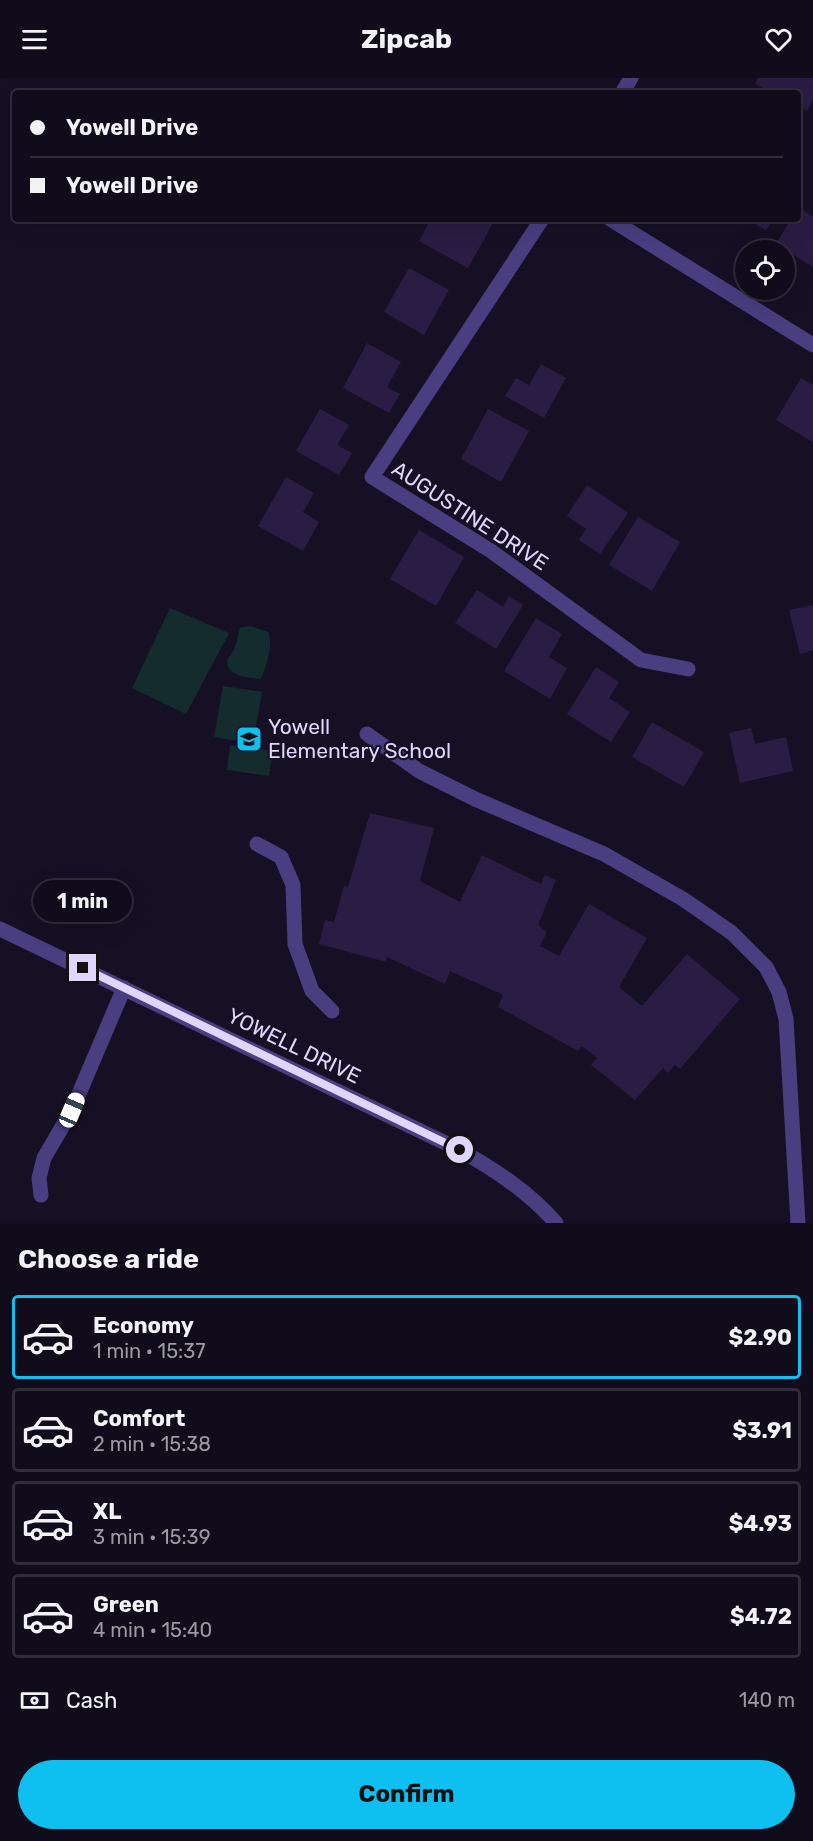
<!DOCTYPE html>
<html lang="en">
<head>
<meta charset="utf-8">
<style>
  :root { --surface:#100c1b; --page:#1e1a28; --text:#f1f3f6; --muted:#9c9ba3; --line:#302c3a; --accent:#0fbfef }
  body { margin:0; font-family:Rubik,sans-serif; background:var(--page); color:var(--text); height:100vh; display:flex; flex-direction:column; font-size:22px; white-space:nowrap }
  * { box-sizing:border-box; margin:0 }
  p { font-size:20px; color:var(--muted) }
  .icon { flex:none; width:33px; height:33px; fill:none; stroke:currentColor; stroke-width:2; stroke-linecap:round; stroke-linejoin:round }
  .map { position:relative; height:1145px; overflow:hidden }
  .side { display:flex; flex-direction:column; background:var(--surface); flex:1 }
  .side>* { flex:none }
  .guide { position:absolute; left:12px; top:12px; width:789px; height:132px; border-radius:6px; box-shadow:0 6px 24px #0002,0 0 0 2px var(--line); display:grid; align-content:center; height:132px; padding:0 18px; background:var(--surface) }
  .controls { position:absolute; left:735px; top:162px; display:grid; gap:12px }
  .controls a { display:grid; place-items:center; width:60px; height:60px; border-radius:50%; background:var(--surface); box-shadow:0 6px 24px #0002,0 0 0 2px var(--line); font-size:30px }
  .end { position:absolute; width:27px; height:27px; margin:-14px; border:8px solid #dfd6fc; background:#111; box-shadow:0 0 0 3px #111 }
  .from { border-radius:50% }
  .bubble { position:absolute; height:42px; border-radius:21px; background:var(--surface); box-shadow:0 6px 24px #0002,0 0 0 2px var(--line); font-size:20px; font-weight:700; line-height:42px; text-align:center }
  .car { position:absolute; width:18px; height:36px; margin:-18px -9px; border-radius:8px; box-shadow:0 0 4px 2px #0007; background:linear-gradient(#fff 24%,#345 0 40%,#fff 0 76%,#345 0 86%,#fff 0) }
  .guide b { display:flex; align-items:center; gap:21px; height:57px; font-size:22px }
  .guide b+b { border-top:2px solid var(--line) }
  .guide i { width:15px; height:15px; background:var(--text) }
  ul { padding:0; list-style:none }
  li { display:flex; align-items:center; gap:18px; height:84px; margin:0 12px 9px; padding:0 6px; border:3px solid var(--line); border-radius:6px }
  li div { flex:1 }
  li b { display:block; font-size:22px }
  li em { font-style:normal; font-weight:700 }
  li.current { border-color:var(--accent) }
  li>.icon { width:54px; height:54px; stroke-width:1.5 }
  h2 { padding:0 18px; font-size:27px; line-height:72px }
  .pay { display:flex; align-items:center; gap:15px; height:66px; padding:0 18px; font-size:22px }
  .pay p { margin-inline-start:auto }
  .cta { display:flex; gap:12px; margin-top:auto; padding:12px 18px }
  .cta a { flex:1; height:69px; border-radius:36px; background:var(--accent); color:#111; font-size:24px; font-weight:700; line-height:69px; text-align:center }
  header { display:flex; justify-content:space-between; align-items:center; height:78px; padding:0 18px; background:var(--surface); font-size:27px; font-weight:700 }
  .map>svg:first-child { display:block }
</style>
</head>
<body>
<header><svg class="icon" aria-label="menu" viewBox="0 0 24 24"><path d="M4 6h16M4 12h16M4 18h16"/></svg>Zipcab<svg class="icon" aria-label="heart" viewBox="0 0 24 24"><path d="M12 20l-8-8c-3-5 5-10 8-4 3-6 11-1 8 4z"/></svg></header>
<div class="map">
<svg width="813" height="1145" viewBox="0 0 813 1145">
  <rect width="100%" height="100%" fill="#161024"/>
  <!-- green -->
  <g fill="#142c2e">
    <path d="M 170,530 L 229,555 L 186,636 L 132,610 Z"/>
    <path d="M 250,548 L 268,554 C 274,566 266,589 261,601 C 250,600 223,598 228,581 C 230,577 234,573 235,569 C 238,562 238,556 240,550 Z"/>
    <path d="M 223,608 L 262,614 L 253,666 L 214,659 Z"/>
    <path d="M 230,667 L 273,673 L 269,698 L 227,692 Z"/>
  </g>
  <!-- building -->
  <g fill="#2a1d44">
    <path d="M 758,0 L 813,0 L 813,21 L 807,33 L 798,28 L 798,15 L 773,15 L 755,6 Z"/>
    <path d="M 798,129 L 813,139 L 813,189 L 776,166 L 791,141 L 798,141 Z"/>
    <path d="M 431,141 L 486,141 L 493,145 L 468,190 L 419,163 Z"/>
    <path d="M 746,141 L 773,141 L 766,152 Z"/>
    <path d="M 409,190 L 449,212 L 424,257 L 384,234 Z"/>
    <path d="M 367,265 L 401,284 L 387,309 L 400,316 L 389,335 L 343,310 Z"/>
    <path d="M 541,286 L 566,300 L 544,340 L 505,318 L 516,300 L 529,307 Z"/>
    <path d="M 801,300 L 813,307 L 813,364 L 776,342 Z"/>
    <path d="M 320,331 L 349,347 L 337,367 L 352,375 L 339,397 L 296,373 Z"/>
    <path d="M 488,331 L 529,353 L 501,404 L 461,381 Z"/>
    <path d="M 286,399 L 314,415 L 303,434 L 319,444 L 303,473 L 258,448 Z"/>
    <path d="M 587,407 L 628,435 L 600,476 L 579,462 L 586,451 L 567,438 Z"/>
    <path d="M 638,439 L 680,464 L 652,513 L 609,487 Z"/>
    <path d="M 419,452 L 464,479 L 436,528 L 390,501 Z"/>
    <path d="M 477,512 L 503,529 L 509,518 L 523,527 L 496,571 L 455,545 Z"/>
    <path d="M 813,527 L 813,572 L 800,576 L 789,532 Z"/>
    <path d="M 536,540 L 562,556 L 549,579 L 567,590 L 550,621 L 504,593 Z"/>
    <path d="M 596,589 L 619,604 L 609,620 L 630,634 L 611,664 L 567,636 Z"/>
    <path d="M 652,644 L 704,674 L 684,709 L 632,679 Z"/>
    <path d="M 751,650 L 755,666 L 786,659 L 793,693 L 740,705 L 729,655 Z"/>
    <path d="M 370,735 L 434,750 L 420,803 L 460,824 L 482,777 L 541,806 L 545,797 L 556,802 L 538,847 L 547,854 L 540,868 L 559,878 L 589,826 L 647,860 L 619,909 L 642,928 L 687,876 L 740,921 L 680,991 L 675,987 L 668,995 L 663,990 L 635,1022 L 591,987 L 597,980 L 582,968 L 578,973 L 498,929 L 503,917 L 450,893 L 445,906 L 387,879 L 386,884 L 319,866 L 325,842 L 334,844 L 344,808 L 348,809 Z"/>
  </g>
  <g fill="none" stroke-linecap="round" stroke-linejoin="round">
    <!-- minor -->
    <g stroke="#483e80" stroke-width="15">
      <path d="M 622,15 L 631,0"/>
      <path d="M 542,141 L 372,399 L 491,473 L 641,582 L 688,591"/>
      <path d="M 610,141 L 813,267"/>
      <path d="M 367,656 L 419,693 L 475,721 L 604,776 L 683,821 L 732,855 L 766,889 L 779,914 L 786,941 L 798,1145"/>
      <path d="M 257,766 L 281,779 L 293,807 L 295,866 L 312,913 L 332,933"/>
      <path d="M 0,851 L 460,1072 C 495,1092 529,1114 556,1145"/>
      <path d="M 41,1117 L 39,1100 L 44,1080 L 72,1032 L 124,910"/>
    </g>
  </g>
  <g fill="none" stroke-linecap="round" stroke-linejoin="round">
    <!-- route -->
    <path stroke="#dfd6fc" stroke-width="8" d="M 83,890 L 460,1072"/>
  </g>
  <!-- icons -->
  <defs>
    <g id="school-square" transform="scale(1.35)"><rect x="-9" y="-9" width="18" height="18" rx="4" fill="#0fbfef" stroke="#161024"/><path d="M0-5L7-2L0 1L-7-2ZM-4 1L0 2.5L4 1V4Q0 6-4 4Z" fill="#111"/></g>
  </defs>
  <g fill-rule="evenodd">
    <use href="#school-square" x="249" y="661"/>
  </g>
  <g text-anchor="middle" stroke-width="4.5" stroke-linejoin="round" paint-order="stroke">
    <!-- street labels -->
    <g font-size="21" fill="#dfd6fc" stroke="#161024">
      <text transform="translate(470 438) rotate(33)" y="7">AUGUSTINE DRIVE</text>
      <text transform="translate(294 968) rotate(26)" y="7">YOWELL DRIVE</text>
    </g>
    <!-- poi labels -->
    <g font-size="21" fill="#dfd6fc" stroke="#161024" text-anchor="start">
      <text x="268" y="656">Yowell<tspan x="268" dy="24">Elementary School</tspan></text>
    </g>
  </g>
</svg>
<div class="controls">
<a><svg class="icon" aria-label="locate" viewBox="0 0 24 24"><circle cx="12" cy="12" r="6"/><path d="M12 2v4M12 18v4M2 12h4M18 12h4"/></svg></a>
</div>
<i class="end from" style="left:460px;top:1072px"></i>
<i class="end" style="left:83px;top:890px"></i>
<div class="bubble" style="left:33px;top:802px;width:99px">1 min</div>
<i class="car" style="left:72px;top:1032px;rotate:23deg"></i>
<div class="guide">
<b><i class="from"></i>Yowell Drive</b>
<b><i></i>Yowell Drive</b>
</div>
</div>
<section class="side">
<h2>Choose a ride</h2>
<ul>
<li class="current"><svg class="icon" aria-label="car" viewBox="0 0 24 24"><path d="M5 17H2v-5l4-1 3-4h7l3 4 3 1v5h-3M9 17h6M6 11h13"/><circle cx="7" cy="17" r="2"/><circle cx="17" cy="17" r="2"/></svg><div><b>Economy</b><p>1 min · 15:37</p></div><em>$2.90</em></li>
<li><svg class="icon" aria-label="car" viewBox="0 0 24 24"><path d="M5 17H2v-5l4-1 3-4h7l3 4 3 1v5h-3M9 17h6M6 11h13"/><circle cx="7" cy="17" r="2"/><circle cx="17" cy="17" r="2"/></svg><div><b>Comfort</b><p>2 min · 15:38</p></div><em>$3.91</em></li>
<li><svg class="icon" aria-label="car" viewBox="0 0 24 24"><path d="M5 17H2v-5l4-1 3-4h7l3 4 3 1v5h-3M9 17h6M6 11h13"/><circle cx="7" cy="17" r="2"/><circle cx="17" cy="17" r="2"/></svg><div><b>XL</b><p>3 min · 15:39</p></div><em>$4.93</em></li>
<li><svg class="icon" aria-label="car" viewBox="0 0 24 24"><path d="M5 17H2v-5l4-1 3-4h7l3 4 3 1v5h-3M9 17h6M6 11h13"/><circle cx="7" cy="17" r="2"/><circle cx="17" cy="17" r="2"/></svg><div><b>Green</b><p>4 min · 15:40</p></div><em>$4.72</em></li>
</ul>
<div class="pay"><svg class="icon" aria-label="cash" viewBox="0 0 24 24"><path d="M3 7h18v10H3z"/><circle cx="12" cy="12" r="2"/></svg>Cash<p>140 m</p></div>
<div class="cta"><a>Confirm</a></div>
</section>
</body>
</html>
